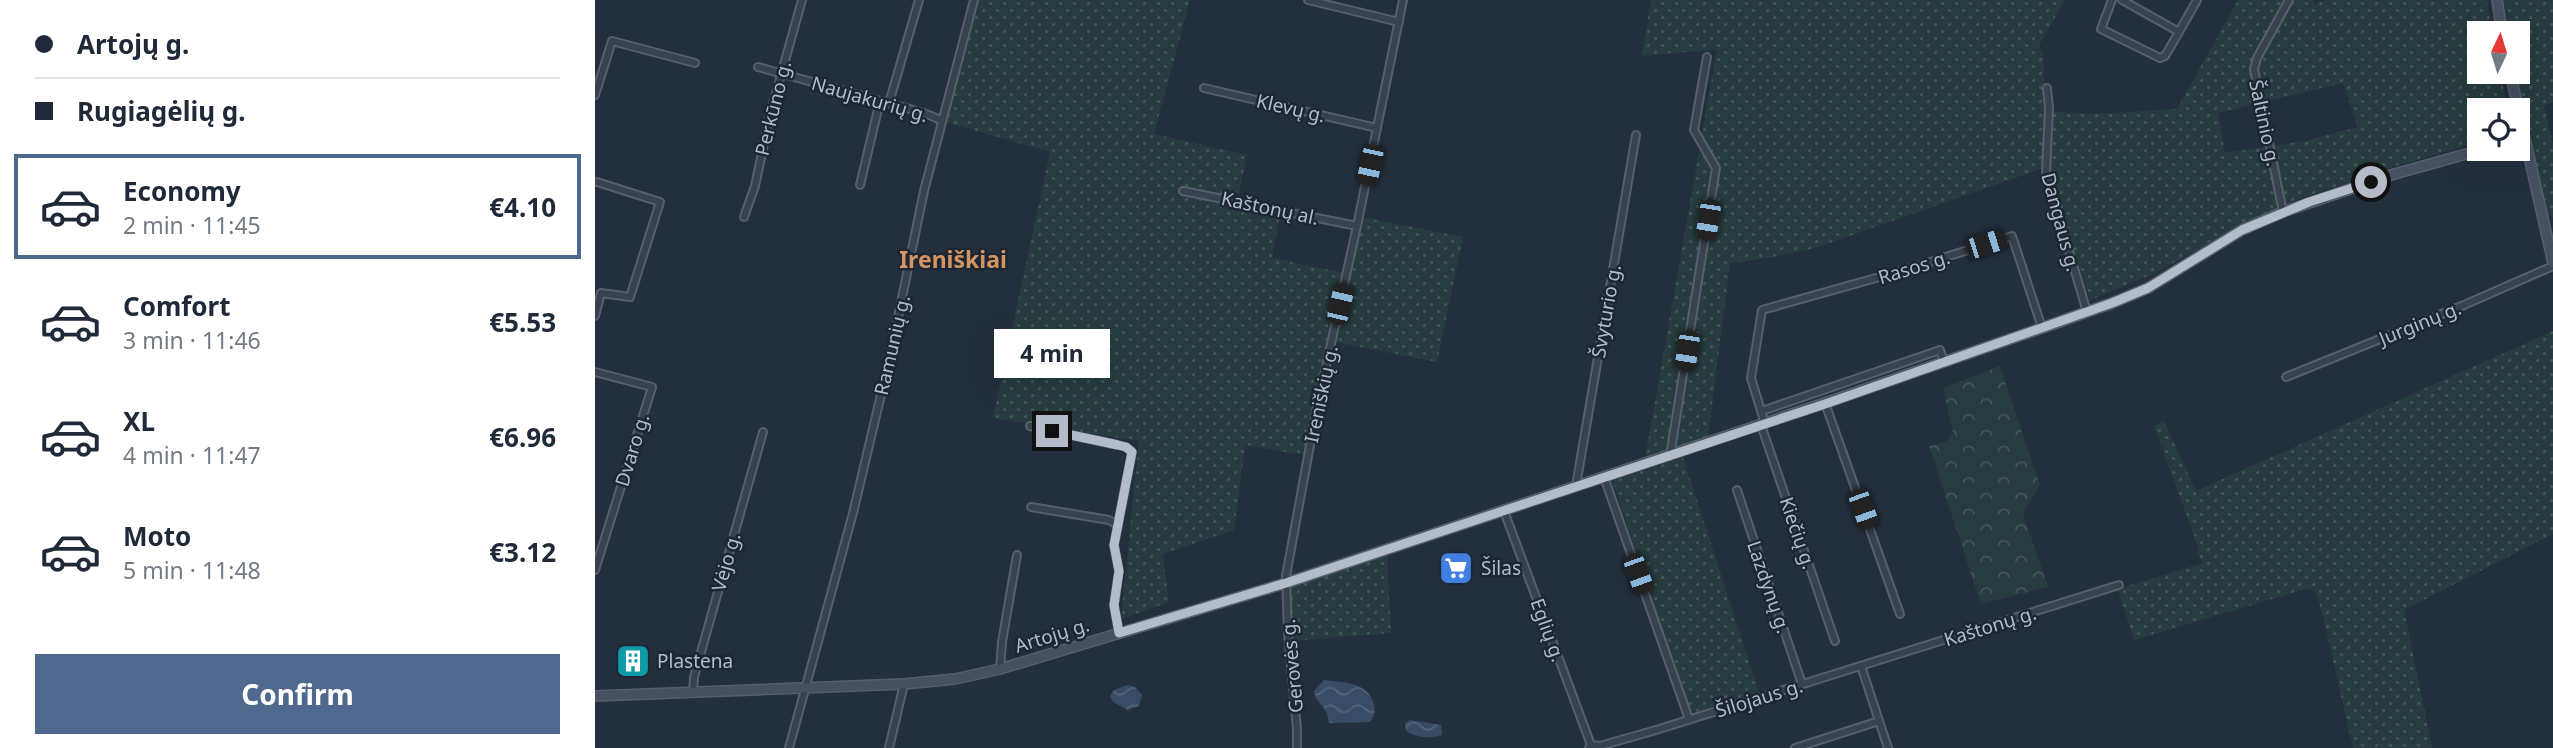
<!DOCTYPE html>
<html lang="en">
<head>
<meta charset="utf-8">
<style>
  :root { --surface:#fff; --page:#f6f6f7; --text:#1f2937; --muted:#747a83; --line:#e0e1e3; --accent:#4f688e }
  body { margin:0; font-family:"Noto Sans",sans-serif; background:var(--page); color:var(--text); height:100vh; display:flex; flex-direction:column; font-size:26px; white-space:nowrap }
  * { box-sizing:border-box; margin:0 }
  p { font-size:23px; color:var(--muted) }
  .icon { flex:none; width:38px; height:38px; fill:none; stroke:currentColor; stroke-width:2; stroke-linecap:round; stroke-linejoin:round }
  .map { position:relative; flex:1; overflow:hidden }
  .panel { display:flex; flex-direction:column; background:var(--surface); width:595px }
  .panel>* { flex:none }
  .guide { display:grid; align-content:center; height:154px; padding:0 35px; background:var(--surface) }
  .needle { width:46px; rotate:4deg }
  .fabs { position:absolute; left:1872px; top:21px; display:grid; gap:14px }
  .fabs a { display:grid; place-items:center; width:63px; height:63px; border-radius:0px; background:var(--surface); box-shadow:0 7px 28px #0002; font-size:35px }
  .end { position:absolute; width:32px; height:32px; margin:-16px; border:9px solid #b4bcc9; background:#111; box-shadow:0 0 0 4px #111 }
  .from { border-radius:50% }
  .bubble { position:absolute; height:49px; border-radius:0px; background:var(--surface); box-shadow:0 7px 28px #0002; font-size:23px; font-weight:700; line-height:49px; text-align:center }
  .car { position:absolute; width:21px; height:42px; margin:-21px -10px; border-radius:9px; box-shadow:0 0 5px 2px #0007; background:linear-gradient(#222 24%,#8ab4d8 0 40%,#222 0 76%,#8ab4d8 0 86%,#222 0) }
  .guide b { display:flex; align-items:center; gap:24px; height:66px; font-size:26px }
  .guide b+b { border-top:2px solid var(--line) }
  .guide i { width:18px; height:18px; background:var(--text) }
  ul { padding:0; list-style:none }
  li { display:flex; align-items:center; gap:21px; height:105px; margin:0 14px 10px; padding:0 21px; border:4px solid transparent; border-radius:0px }
  li div { flex:1 }
  li b { display:block; font-size:26px }
  li em { font-style:normal; font-weight:700 }
  li.active { border-color:var(--accent) }
  li>.icon { width:63px; height:63px; stroke-width:1.5 }
  .cta { display:flex; gap:14px; margin-top:auto; padding:14px 35px }
  .cta a { flex:1; height:80px; border-radius:0px; background:var(--accent); color:#fff; font-size:28px; font-weight:700; line-height:80px; text-align:center }
  main { display:flex; flex:1; min-height:0 }
  .map>svg:first-child { display:block }
</style>
</head>
<body>
<main>
<section class="panel">
<div class="guide">
<b><i class="from"></i>Artojų g.</b>
<b><i></i>Rugiagėlių g.</b>
</div>
<ul>
<li class="active"><svg class="icon" aria-label="car" viewBox="0 0 24 24"><path d="M5 17H2v-5l4-1 3-4h7l3 4 3 1v5h-3M9 17h6M6 11h13"/><circle cx="7" cy="17" r="2"/><circle cx="17" cy="17" r="2"/></svg><div><b>Economy</b><p>2 min · 11:45</p></div><em>€4.10</em></li>
<li><svg class="icon" aria-label="car" viewBox="0 0 24 24"><path d="M5 17H2v-5l4-1 3-4h7l3 4 3 1v5h-3M9 17h6M6 11h13"/><circle cx="7" cy="17" r="2"/><circle cx="17" cy="17" r="2"/></svg><div><b>Comfort</b><p>3 min · 11:46</p></div><em>€5.53</em></li>
<li><svg class="icon" aria-label="car" viewBox="0 0 24 24"><path d="M5 17H2v-5l4-1 3-4h7l3 4 3 1v5h-3M9 17h6M6 11h13"/><circle cx="7" cy="17" r="2"/><circle cx="17" cy="17" r="2"/></svg><div><b>XL</b><p>4 min · 11:47</p></div><em>€6.96</em></li>
<li><svg class="icon" aria-label="car" viewBox="0 0 24 24"><path d="M5 17H2v-5l4-1 3-4h7l3 4 3 1v5h-3M9 17h6M6 11h13"/><circle cx="7" cy="17" r="2"/><circle cx="17" cy="17" r="2"/></svg><div><b>Moto</b><p>5 min · 11:48</p></div><em>€3.12</em></li>
</ul>
<div class="cta"><a>Confirm</a></div>
</section>
<div class="map">
<svg width="1958" height="748" viewBox="0 0 1958 748">
  <defs>
    <pattern id="grass-dots" width="8" height="8" patternUnits="userSpaceOnUse" patternTransform="scale(1.75)"><rect width="8" height="8" fill="#263c3f"/><path d="M2 2h.1M6 6h.1" fill="none" stroke="#435659" stroke-width="1.8" stroke-linecap="round"/></pattern>
    <pattern id="forest-crowns" width="20" height="18" patternUnits="userSpaceOnUse" patternTransform="scale(1.75)"><rect width="20" height="18" fill="#263c3f"/><path d="M2 6a3 3 0 1 1 6 0M12 15a3 3 0 1 1 6 0" fill="none" stroke="#435659"/></pattern>
    <pattern id="water-waves" width="16" height="10" patternUnits="userSpaceOnUse" patternTransform="scale(1.75)"><rect width="16" height="10" fill="#394c67"/><path d="M0 5q4-4 8 0t8 0" fill="none" stroke="#53647b"/></pattern>
  </defs>
  <rect width="100%" height="100%" fill="#242f3e"/>
  <!-- grass -->
  <g fill="url(#grass-dots)" fill-rule="evenodd">
    <path d="M 383,0 L 595,0 L 559,134 L 652,155 L 641,206 L 685,215 L 677,258 L 749,273 L 710,455 L 650,445 L 639,530 L 568,554 L 574,602 L 526,619 L 544,441 L 398,418 L 455,152 L 350,122 Z"/>
    <path d="M 1056,0 L 1470,0 L 1444,45 L 1448,56 L 1451,111 L 1498,114 L 1582,109 L 1643,0 L 1718,0 L 1719,4 L 1733,0 L 1892,0 L 1897,33 L 1885,33 L 1885,72 L 1905,72 L 1913,110 L 1885,110 L 1885,142 L 1784,171 L 1705,199 L 1640,229 L 1558,274 L 1495,300 L 1451,167 L 1220,248 L 1174,258 L 1135,263 L 1113,437 L 1050,459 L 1122,49 L 1047,56 ZM 1748,83 L 1763,127 L 1710,141 L 1630,153 L 1623,113 Z"/>
    <path d="M 1907,0 L 1958,0 L 1958,102 L 1949,106 L 1958,145 L 1958,218 L 1950,210 L 1919,72 L 1923,72 L 1923,33 L 1911,33 Z"/>
    <path d="M 766,217 L 868,237 L 842,362 L 740,342 Z"/>
    <path d="M 1958,331 L 1958,534 L 1809,610 L 1837,748 L 1758,748 L 1728,616 L 1721,593 L 1714,588 L 1539,640 L 1523,589 L 1608,563 L 1602,553 L 1604,549 L 1559,426 L 1569,421 L 1601,491 Z"/>
    <path d="M 1088,457 L 1164,692 L 1102,712 L 1095,709 L 1018,483 L 1020,480 Z"/>
    <path d="M 792,554 L 796,633 L 697,641 L 694,591 L 698,584 Z"/>
  </g>
  <!-- forest -->
  <path fill="url(#forest-crowns)" d="M 1405,366 L 1445,485 L 1428,514 L 1453,587 L 1386,604 L 1334,446 L 1351,442 L 1358,433 L 1348,388 Z"/>
  <!-- water -->
  <g fill="url(#water-waves)">
    <path d="M 729,680 C 746,682 771,682 778,701 C 780,709 781,715 775,722 L 734,723 C 732,703 721,706 719,691 Z"/>
    <path d="M 533,685 L 540,687 L 547,695 L 544,706 L 533,710 L 518,702 L 515,696 L 519,690 Z"/>
    <path d="M 815,720 L 846,725 L 847,735 C 835,739 823,738 811,731 L 810,723 Z"/>
  </g>
  <g fill="none" stroke-linecap="round" stroke-linejoin="round">
    <!-- minor casing -->
    <g stroke="#565f6c" stroke-width="10">
      <g id="minor">
        <path d="M 713,0 L 804,22"/>
        <path d="M 1517,0 L 1506,29 L 1565,58 L 1570,56 L 1584,32"/>
        <path d="M 1527,0 L 1584,32 L 1602,0"/>
        <path d="M 163,67 L 329,113 L 346,120"/>
        <path d="M 609,88 L 782,128"/>
        <path d="M 1452,88 L 1454,108 L 1451,173 L 1492,312"/>
        <path d="M 0,95 L 17,41 L 100,63"/>
        <path d="M 294,103 L 324,0"/>
        <path d="M 265,185 L 285,101"/>
        <path d="M 588,191 L 762,226"/>
        <path d="M 1688,212 L 1659,69 L 1662,58 L 1694,0"/>
        <path d="M 149,217 L 160,186 L 176,111 L 207,0"/>
        <path d="M 0,316 L 6,293 L 35,297 L 65,202 L 2,182"/>
        <path d="M 0,372 L 57,387 L 0,570"/>
        <path d="M 1691,377 L 1869,305 L 1958,266"/>
        <path d="M 1230,403 L 1305,614"/>
        <path d="M 1167,411 L 1345,350 L 1349,362"/>
        <path d="M 1170,424 L 1156,378 L 1167,310 L 1313,269 L 1417,236 L 1447,328"/>
        <path d="M 1166,425 L 1240,641"/>
        <path d="M 435,426 L 523,445 L 531,447 L 537,452 L 519,545 L 524,571 L 519,605 L 524,633"/>
        <path d="M 1075,456 L 1121,168 L 1099,130 L 1112,57"/>
        <path d="M 1009,477 L 1094,719"/>
        <path d="M 981,486 L 1041,135"/>
        <path d="M 1142,490 L 1207,684"/>
        <path d="M 436,507 L 514,520 L 523,525"/>
        <path d="M 909,511 L 996,745 L 994,748"/>
        <path d="M 1266,666 L 1293,748"/>
        <path d="M 405,669 L 407,642 L 422,555"/>
        <path d="M 98,693 L 99,677 L 168,432"/>
        <path d="M 996,745 L 1005,746 L 1061,730 L 1524,585"/>
        <path d="M 194,748 L 258,513 L 294,361 L 329,191 L 379,0"/>
        <path d="M 294,748 L 309,684"/>
        <path d="M 702,748 L 702,729 L 693,633 L 691,576 L 722,407 L 762,226 L 808,0"/>
        <path d="M 1200,748 L 1284,721"/>
      </g>
    </g>
    <!-- secondary casing -->
    <g stroke="#565f6c" stroke-width="12">
      <g id="secondary">
        <path d="M 1902,0 L 1907,33"/>
        <path d="M 1915,72 L 1958,263"/>
        <path d="M 0,696 L 309,684 L 360,679 L 405,669 L 691,583 L 1230,403 L 1447,328 L 1517,303 L 1553,288 L 1647,230 L 1688,212 L 1796,175 L 1889,149"/>
      </g>
    </g>
    <!-- minor -->
    <use href="#minor" stroke="#38414e" stroke-width="6"/>
    <!-- secondary -->
    <use href="#secondary" stroke="#465061" stroke-width="9"/>
  </g>
  <g fill="none" stroke-linecap="round" stroke-linejoin="round">
    <!-- route -->
    <path stroke="#b4bcc9" stroke-width="9" d="M 457,431 L 523,445 L 531,447 L 537,452 L 519,545 L 524,571 L 519,605 L 524,633 L 691,583 L 1230,404 L 1517,303 L 1553,288 L 1647,230 L 1714,202 L 1776,182"/>
  </g>
  <!-- icons -->
  <defs>
    <g id="supermarket-square" transform="scale(1.75)"><rect x="-9" y="-9" width="18" height="18" rx="4" fill="#3f7fe0" stroke="#1d2633"/><path d="M-6-5.5h2.5l.6 2H6L4.5 2H-2.5L-4.4-4H-6ZM-1.5 3.2a1.3 1.3 0 1 0 .1 0ZM3 3.2a1.3 1.3 0 1 0 .1 0Z" fill="#fff"/></g>
    <g id="building-square" transform="scale(1.75)"><rect x="-9" y="-9" width="18" height="18" rx="4" fill="#0f9aa8" stroke="#1d2633"/><path d="M-4-6H4V6H1V3H-1V6H-4ZM-2.5-4.3h1.7v1.8h-1.7ZM.8-4.3h1.7v1.8H.8ZM-2.5-1h1.7V.8h-1.7ZM.8-1h1.7V.8H.8Z" fill="#fff"/></g>
  </defs>
  <g fill-rule="evenodd">
    <use href="#supermarket-square" x="861" y="568"/>
    <use href="#building-square" x="38" y="661"/>
  </g>
  <g text-anchor="middle" stroke-width="5" stroke-linejoin="round" paint-order="stroke">
    <!-- street labels -->
    <g font-size="19" fill="#b4bcc9" stroke="#1d2633">
      <text transform="translate(275 99) rotate(16)" y="7">Naujakurių g.</text>
      <text transform="translate(178 108) rotate(-76)" y="7">Perkūno g.</text>
      <text transform="translate(696 108) rotate(13)" y="7">Klevų g.</text>
      <text transform="translate(1670 123) rotate(78)" y="7">Šaltinio g.</text>
      <text transform="translate(675 208) rotate(12)" y="7">Kaštonų al.</text>
      <text transform="translate(1466 222) rotate(75)" y="7">Dangaus g.</text>
      <text transform="translate(1319 267) rotate(-17)" y="7">Rasos g.</text>
      <text transform="translate(1011 311) rotate(-80)" y="7">Švyturio g.</text>
      <text transform="translate(1825 323) rotate(-22)" y="7">Jurginų g.</text>
      <text transform="translate(297 345) rotate(-77)" y="7">Ramunių g.</text>
      <text transform="translate(726 394) rotate(-78)" y="7">Ireniškių g.</text>
      <text transform="translate(37 450) rotate(-73)" y="7">Dvaro g.</text>
      <text transform="translate(1203 533) rotate(71)" y="7">Kiečių g.</text>
      <text transform="translate(131 562) rotate(-74)" y="7">Vėjo g.</text>
      <text transform="translate(1174 587) rotate(71)" y="7">Lazdynų g.</text>
      <text transform="translate(1395 626) rotate(-17)" y="7">Kaštonų g.</text>
      <text transform="translate(953 630) rotate(70)" y="7">Eglių g.</text>
      <text transform="translate(457 635) rotate(-17)" y="7">Artojų g.</text>
      <text transform="translate(697 666) rotate(-95)" y="7">Gerovės g.</text>
      <text transform="translate(1164 698) rotate(-17)" y="7">Šilojaus g.</text>
    </g>
    <!-- poi labels -->
    <g font-size="19" fill="#b4bcc9" stroke="#1d2633" text-anchor="start">
      <text x="886" y="575">Šilas</text>
      <text x="62" y="668">Plastena</text>
    </g>
    <!-- quarter labels -->
    <g font-size="23" font-weight="bold" fill="#d59563" stroke="#1d2633">
      <text x="358" y="268">Ireniškiai</text>
    </g>
  </g>
</svg>
<div class="fabs">
<a><svg class="needle" viewBox="-14 -14 28 28"><path d="M0-13l5 13h-10z" fill="#e53935"/><path d="M0 13l5-13h-10z" fill="#747a83"/></svg></a>
<a><svg class="icon" aria-label="locate" viewBox="0 0 24 24"><circle cx="12" cy="12" r="6"/><path d="M12 2v4M12 18v4M2 12h4M18 12h4"/></svg></a>
</div>
<i class="end from" style="left:1776px;top:182px"></i>
<i class="end" style="left:457px;top:431px"></i>
<div class="bubble" style="left:399px;top:329px;width:116px">4 min</div>
<i class="car" style="left:775px;top:165px;rotate:192deg"></i>
<i class="car" style="left:1113px;top:220px;rotate:189deg"></i>
<i class="car" style="left:1391px;top:244px;rotate:72deg"></i>
<i class="car" style="left:745px;top:304px;rotate:13deg"></i>
<i class="car" style="left:1092px;top:351px;rotate:189deg"></i>
<i class="car" style="left:1268px;top:509px;rotate:160deg"></i>
<i class="car" style="left:1043px;top:574px;rotate:160deg"></i>
</div>
</main>
</body>
</html>
